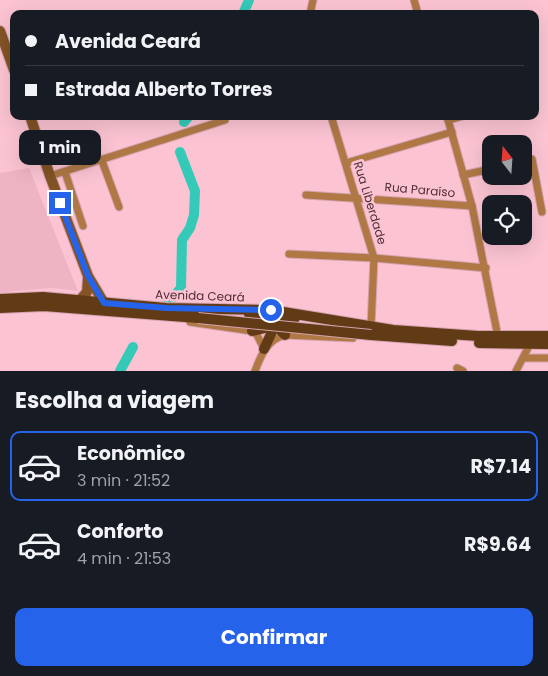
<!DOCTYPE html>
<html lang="pt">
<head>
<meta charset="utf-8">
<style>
  :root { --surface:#171b24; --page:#242831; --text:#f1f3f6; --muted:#9ea1a6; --line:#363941; --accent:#2563eb }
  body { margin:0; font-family:Poppins,sans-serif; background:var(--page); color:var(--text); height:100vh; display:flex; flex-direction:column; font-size:19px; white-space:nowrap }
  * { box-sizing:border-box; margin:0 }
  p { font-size:16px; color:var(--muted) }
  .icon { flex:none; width:28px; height:28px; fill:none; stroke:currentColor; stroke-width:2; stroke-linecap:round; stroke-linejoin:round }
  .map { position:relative; height:371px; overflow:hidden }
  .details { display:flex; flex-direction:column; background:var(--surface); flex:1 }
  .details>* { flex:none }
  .guide { position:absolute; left:10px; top:10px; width:529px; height:110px; border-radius:10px; box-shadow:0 5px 20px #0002; display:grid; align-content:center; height:110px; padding:0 15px; background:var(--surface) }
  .needle { width:32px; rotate:343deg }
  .buttons { position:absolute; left:482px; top:135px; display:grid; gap:10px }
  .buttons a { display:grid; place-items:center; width:50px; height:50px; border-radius:10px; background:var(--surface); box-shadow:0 5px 20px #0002; font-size:25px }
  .end { position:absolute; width:22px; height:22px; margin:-11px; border:6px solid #2563eb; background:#fff; box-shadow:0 0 0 2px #fff }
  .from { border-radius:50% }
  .bubble { position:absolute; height:35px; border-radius:10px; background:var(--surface); box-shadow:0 5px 20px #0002; font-size:16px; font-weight:700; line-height:35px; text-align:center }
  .guide b { display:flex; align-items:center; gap:18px; height:48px; font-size:19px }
  .guide b+b { border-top:1px solid var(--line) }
  .guide i { width:12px; height:12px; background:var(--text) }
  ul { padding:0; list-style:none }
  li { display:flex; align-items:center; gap:15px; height:70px; margin:0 10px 8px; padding:0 5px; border:2px solid transparent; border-radius:10px }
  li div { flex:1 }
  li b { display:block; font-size:19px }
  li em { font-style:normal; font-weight:700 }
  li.on { border-color:var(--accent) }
  li>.icon { width:45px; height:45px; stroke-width:1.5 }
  h2 { padding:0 15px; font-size:22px; line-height:60px }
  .button { display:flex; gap:10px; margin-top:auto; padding:10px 15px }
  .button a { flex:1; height:58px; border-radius:10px; background:var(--accent); color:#fff; font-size:20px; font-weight:700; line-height:58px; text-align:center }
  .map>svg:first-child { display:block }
</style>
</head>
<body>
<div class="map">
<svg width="548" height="371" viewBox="0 0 548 371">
  <rect width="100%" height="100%" fill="#fcc4d2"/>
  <!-- built -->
  <path fill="#efb4c3" d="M 29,168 L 78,291 L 53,288 L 14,291 L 0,294 L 0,173 Z"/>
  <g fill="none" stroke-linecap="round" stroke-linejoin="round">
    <!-- river -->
    <g stroke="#35cab7" stroke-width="10">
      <path d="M 243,14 L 249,0"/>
      <path d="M 184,122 L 189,116"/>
      <path d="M 164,308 L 181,288 L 182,240 L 190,228 L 194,215 L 195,191 L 180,152"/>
      <path d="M 120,371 L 133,347"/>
    </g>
    <!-- street casing -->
    <g stroke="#d6a3b0" stroke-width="9">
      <g id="street">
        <path d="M 414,0 L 418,14"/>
        <path d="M 310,14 L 313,0"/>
        <path d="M 331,116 L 374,258 L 371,327"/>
        <path d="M 447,116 L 472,206 L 498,337"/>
        <path d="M 448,120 L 463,116"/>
        <path d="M 102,161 L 119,207"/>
        <path d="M 524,161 L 532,159 L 542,212"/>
        <path d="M 346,163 L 452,132"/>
        <path d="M 65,172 L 83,226"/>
        <path d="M 463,175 L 491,169"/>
        <path d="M 50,176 L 225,120"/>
        <path d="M 306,195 L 472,206"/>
        <path d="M 289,254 L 374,258 L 486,268"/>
        <path d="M 190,322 L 252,331 L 257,335 L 264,349"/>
        <path d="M 524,358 L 548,358"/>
        <path d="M 457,368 L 463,371"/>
        <path d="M 255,371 C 261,355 267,340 285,335 L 353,338"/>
        <path d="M 516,371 L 529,346"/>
      </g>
    </g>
    <!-- secondary casing -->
    <g stroke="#d6a3b0" stroke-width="12">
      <g id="secondary">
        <path d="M 0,31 L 14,70"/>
        <path d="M 30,116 L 50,176 L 88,276 L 104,303"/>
        <path d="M 80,300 L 87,292 L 88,277"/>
      </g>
    </g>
    <!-- primary casing -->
    <g stroke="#d6a3b0" stroke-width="12">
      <g id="primary">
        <path d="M 0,299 L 43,297 L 166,308 L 271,310 L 393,330 L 478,336 L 548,336"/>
        <path d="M 0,308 L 44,306 L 198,318"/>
        <path d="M 249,314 L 256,315 L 265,321 L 265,328 L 252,331"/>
        <path d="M 282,319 L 280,330 L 285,335"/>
        <path d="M 371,335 L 452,341"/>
        <path d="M 479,343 L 548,344"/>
        <path d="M 264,349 L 277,321 L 295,318"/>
      </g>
    </g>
    <!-- street -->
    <use href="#street" stroke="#af7845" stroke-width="7"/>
    <!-- secondary -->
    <use href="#secondary" stroke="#835325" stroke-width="10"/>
    <!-- primary -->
    <use href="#primary" stroke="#613b16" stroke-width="10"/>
    <!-- primary-bridge casing -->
    <g stroke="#d6a3b0" stroke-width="12" stroke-linecap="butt">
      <path id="primary-bridge" d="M 198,318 L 371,335"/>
    </g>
    <!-- primary-bridge -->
    <use href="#primary-bridge" stroke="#613b16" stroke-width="10"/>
  </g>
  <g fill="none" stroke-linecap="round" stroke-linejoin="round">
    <!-- route -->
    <path stroke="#2563eb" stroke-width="6" d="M 60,203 L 88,276 L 104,303 L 166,308 L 271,310"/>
  </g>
  <g text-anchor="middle" stroke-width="5" stroke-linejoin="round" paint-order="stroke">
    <!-- street labels -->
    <g font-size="12" fill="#502c36" stroke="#fcc4d2">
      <text transform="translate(420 190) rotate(5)" y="4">Rua Paraíso</text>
      <text transform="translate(370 203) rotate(73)" y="4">Rua Liberdade</text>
      <text transform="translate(200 296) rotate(2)" y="4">Avenida Ceará</text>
    </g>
  </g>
</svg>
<div class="buttons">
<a><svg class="needle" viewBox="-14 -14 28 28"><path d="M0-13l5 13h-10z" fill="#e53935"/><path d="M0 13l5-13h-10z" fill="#9ea1a6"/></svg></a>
<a><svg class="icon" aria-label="locate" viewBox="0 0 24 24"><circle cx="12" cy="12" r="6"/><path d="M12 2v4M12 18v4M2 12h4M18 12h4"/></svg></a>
</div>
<i class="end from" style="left:271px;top:310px"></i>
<i class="end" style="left:60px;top:203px"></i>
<div class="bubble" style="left:19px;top:130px;width:82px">1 min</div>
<div class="guide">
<b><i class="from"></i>Avenida Ceará</b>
<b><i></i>Estrada Alberto Torres</b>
</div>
</div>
<section class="details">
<h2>Escolha a viagem</h2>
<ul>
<li class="on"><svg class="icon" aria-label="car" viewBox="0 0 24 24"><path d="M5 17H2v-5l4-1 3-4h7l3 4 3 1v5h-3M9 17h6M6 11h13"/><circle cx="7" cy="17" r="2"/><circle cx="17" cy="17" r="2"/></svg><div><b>Econômico</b><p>3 min · 21:52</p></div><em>R$7.14</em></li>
<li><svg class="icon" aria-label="car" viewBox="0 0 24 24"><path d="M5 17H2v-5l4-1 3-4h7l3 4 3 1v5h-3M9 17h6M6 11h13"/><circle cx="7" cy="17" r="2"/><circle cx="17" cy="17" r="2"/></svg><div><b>Conforto</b><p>4 min · 21:53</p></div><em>R$9.64</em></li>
</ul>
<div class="button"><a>Confirmar</a></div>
</section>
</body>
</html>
